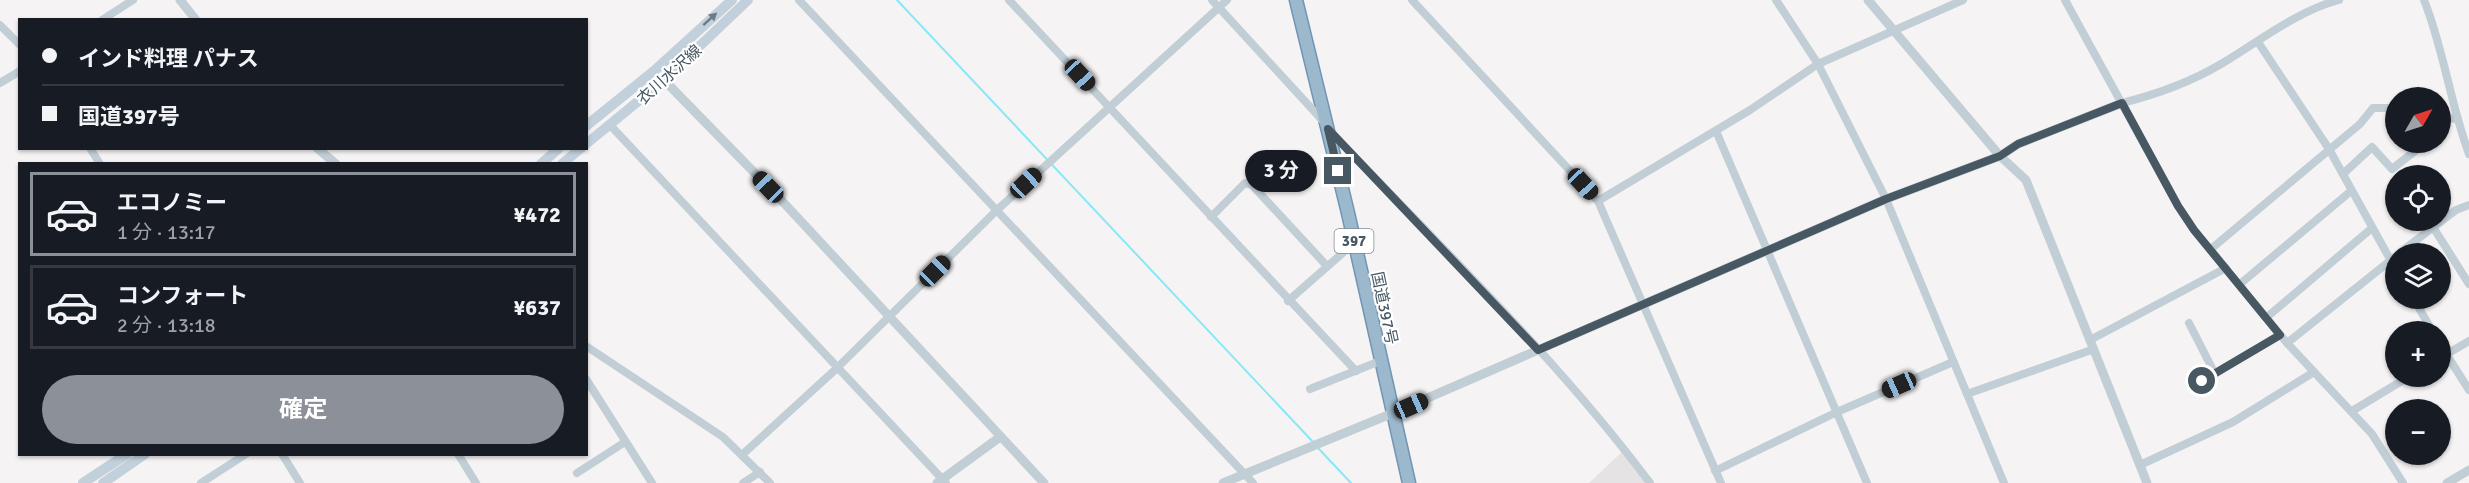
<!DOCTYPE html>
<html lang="ja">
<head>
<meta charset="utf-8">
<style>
  :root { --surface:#171b24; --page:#20242c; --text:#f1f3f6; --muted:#9ea1a6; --line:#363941; --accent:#8c9099 }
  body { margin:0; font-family:Signika,"Noto Sans JP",sans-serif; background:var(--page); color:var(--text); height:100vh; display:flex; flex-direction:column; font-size:22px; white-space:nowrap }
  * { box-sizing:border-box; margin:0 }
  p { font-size:20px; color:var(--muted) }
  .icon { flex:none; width:33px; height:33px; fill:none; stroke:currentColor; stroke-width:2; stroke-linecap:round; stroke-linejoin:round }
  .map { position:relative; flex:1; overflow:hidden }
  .panel { position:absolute; left:18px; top:162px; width:570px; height:294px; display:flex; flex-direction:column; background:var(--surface); border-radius:0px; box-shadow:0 2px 4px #0004 }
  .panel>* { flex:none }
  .banner { position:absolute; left:18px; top:18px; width:570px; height:132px; border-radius:0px; box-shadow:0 2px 4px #0004; display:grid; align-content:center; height:132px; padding:0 24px; background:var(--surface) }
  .needle { width:39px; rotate:51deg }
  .buttons { position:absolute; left:2385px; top:87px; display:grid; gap:12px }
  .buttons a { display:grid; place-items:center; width:66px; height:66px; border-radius:50%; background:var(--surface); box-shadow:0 2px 4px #0004; font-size:30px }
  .end { position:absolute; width:27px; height:27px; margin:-14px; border:8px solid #485863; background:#fff; box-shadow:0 0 0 3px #fff }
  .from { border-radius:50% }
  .bubble { position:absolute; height:42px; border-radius:21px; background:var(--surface); box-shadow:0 2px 4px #0004; font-size:20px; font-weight:700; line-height:42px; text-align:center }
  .car { position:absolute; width:18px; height:36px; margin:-18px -9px; border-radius:8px; box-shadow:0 0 4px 2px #0007; background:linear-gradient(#222 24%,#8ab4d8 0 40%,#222 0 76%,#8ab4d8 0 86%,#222 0) }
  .banner b { display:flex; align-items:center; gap:21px; height:57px; font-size:22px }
  .banner b+b { border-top:2px solid var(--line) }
  .banner i { width:15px; height:15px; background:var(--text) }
  ul { padding:10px 0 0; list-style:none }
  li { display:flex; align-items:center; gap:18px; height:84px; margin:0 12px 9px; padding:0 12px; border:3px solid var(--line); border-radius:0px }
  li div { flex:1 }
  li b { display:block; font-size:22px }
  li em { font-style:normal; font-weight:700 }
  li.current { border-color:var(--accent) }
  li>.icon { width:54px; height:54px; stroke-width:1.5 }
  .primary-button { display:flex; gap:12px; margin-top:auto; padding:12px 24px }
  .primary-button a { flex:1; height:69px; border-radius:36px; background:var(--accent); color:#fff; font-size:24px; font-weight:700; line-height:69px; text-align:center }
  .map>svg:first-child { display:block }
</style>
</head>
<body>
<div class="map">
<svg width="2469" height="483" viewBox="0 0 2469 483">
  <rect width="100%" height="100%" fill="#f5f3f3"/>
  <!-- education -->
  <path fill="#e6e3e5" d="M 1623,451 L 1646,483 L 1589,483 Z"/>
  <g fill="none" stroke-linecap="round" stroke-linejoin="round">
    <!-- stream -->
    <g stroke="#87e8f7" stroke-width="2">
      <path d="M 897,0 L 1314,443"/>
      <path d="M 1318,448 L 1351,483"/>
    </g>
    <!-- trunk casing -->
    <g stroke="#7195b2" stroke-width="15">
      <path id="trunk" d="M 1296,0 L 1348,213 L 1409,483"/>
    </g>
    <!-- minor -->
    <g stroke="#c2ced5" stroke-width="8">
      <path d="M 799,0 L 1253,483"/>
      <path d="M 1009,0 L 1356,371"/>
      <path d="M 1212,0 L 1324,122"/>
      <path d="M 1412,0 L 1598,201 L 1721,483"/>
      <path d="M 1776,0 L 1818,64 L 1886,199 L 2004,483"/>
      <path d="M 2065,0 L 2178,206 L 2194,230 L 2287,343 L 2372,434 L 2403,483"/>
      <path d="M 2424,0 C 2444,50 2450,103 2469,154"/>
      <path d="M 102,20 L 133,0"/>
      <path d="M 0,25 L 20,45"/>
      <path d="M 2258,42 L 2329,149 L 2396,270"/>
      <path d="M 0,83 L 20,71"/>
      <path d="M 2122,103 C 2158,94 2189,83 2221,64 C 2258,42 2297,11 2339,0"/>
      <path d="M 2440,117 L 2456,119"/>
      <path d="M 610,125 L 946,483"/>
      <path d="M 1329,130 C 1438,245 1555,356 1650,483"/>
      <path d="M 1716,131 L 1867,483"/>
      <path d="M 90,148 L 100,164"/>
      <path d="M 2343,174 L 2372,147 L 2392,169 L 2415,151"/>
      <path d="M 1598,201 L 1750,110 L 1818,64 L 1963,0"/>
      <path d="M 1211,217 L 1245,183 L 1252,185 L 1327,266"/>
      <path d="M 2433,227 L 2469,284"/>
      <path d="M 2211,249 L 2360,124 L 2373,108 L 2396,108"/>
      <path d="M 2398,254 L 2456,210 L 2469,205"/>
      <path d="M 2240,284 L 2351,191"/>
      <path d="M 2413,298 L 2433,332"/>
      <path d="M 1288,301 L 1354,243"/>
      <path d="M 2267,317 L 2372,228"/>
      <path d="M 2189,323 L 2215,374"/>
      <path d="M 2090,340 L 2226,268"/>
      <path d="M 2287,343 L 2396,256"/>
      <path d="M 2440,344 L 2469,390"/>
      <path d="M 586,346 L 723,437 L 770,483"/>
      <path d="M 2440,358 L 2469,341"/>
      <path d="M 586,379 L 652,483"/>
      <path d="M 2202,381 L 2280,335"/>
      <path d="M 1310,389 L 1380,361"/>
      <path d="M 1967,394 L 2094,349"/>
      <path d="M 2352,411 L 2410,376"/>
      <path d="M 282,454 L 300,483"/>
      <path d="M 458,454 L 476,483"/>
      <path d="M 743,454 L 836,369 L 996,211 L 1227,0"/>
      <path d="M 2140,465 L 2233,422 L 2314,372"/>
      <path d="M 1715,471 L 1837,412 L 1953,362"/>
      <path d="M 577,473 L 625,442"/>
      <path d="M 201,483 L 246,454"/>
      <path d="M 743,483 L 760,472"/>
    </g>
    <!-- tertiary -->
    <g stroke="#c2ced5" stroke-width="9">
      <path d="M 180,0 L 196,20"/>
      <path d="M 1868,0 L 2000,156 L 2026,180 L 2147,483"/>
      <path d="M 664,80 L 783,202 L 1044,483"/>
      <path d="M 317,148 L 336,164"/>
      <path d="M 937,483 L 1000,437"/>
      <path d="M 1223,483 L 1393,413 L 1886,199 L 2000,156 L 2018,144 L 2122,103"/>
      <path d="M 2447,483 L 2469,470"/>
    </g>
    <!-- secondary -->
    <g stroke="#c2d0db" stroke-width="10">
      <path d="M 586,126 L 654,71 L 732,0"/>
      <path d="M 586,144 L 664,80 L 748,0"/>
      <path d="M 541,164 L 559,148"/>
      <path d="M 562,164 L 581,148"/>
      <path d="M 83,483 L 127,454"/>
      <path d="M 103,483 L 145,454"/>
    </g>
    <!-- trunk -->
    <use href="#trunk" stroke="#9bb8cd" stroke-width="12"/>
  </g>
  <!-- one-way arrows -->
  <defs><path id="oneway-solid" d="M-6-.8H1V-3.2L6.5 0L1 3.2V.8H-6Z" transform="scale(1.5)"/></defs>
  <use fill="#6d7c87" href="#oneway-solid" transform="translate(710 19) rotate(-42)"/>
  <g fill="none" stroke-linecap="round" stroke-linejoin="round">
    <!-- route -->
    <path stroke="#485863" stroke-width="8" d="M 1338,171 L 1328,129 L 1538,350 L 1886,199 L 2000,156 L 2018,144 L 2122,103 L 2178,206 L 2194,230 L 2280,335 L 2202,381"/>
  </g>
  <g text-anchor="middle" stroke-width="4.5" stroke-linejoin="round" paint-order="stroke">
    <!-- shield labels -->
    <rect fill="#fff" stroke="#7f8a92" stroke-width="1.5" x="1334.5" y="229" width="39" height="24" rx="4.5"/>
    <g font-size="15" font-weight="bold" fill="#485863">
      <text x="1354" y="246">397</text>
    </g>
    <!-- street labels -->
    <g font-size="16" fill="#485863" stroke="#fff">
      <text transform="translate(669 74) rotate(-42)" y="6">衣川水沢線</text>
      <text transform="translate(1385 308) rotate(78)" y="6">国道397号</text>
    </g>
  </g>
</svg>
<div class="buttons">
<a><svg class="needle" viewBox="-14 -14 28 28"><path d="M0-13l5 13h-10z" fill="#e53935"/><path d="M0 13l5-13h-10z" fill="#9ea1a6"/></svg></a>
<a><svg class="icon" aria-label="locate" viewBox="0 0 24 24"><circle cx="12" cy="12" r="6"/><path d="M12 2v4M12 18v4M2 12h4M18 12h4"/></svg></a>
<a><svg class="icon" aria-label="layers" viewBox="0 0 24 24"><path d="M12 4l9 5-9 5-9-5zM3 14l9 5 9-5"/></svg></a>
<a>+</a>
<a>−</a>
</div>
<i class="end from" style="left:2202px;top:381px"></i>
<i class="end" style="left:1338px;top:171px"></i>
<div class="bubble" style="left:1245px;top:150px;width:72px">3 分</div>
<i class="car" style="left:1080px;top:75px;rotate:137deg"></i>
<i class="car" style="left:1026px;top:183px;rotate:47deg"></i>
<i class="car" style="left:1583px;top:184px;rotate:137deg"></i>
<i class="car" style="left:768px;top:187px;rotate:316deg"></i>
<i class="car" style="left:935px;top:271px;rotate:45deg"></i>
<i class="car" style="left:1899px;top:385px;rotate:246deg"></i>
<i class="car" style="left:1411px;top:406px;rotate:66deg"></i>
<div class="banner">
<b><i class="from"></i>インド料理 パナス</b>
<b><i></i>国道397号</b>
</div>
<section class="panel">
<ul>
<li class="current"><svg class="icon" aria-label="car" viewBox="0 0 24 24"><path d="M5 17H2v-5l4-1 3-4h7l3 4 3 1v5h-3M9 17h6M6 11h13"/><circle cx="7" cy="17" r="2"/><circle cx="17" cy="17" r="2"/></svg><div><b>エコノミー</b><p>1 分 · 13:17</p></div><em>¥472</em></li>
<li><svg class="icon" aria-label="car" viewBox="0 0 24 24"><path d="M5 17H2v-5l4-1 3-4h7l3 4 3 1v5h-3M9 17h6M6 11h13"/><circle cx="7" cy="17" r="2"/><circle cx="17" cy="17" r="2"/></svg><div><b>コンフォート</b><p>2 分 · 13:18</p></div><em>¥637</em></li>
</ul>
<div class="primary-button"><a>確定</a></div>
</section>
</div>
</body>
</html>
